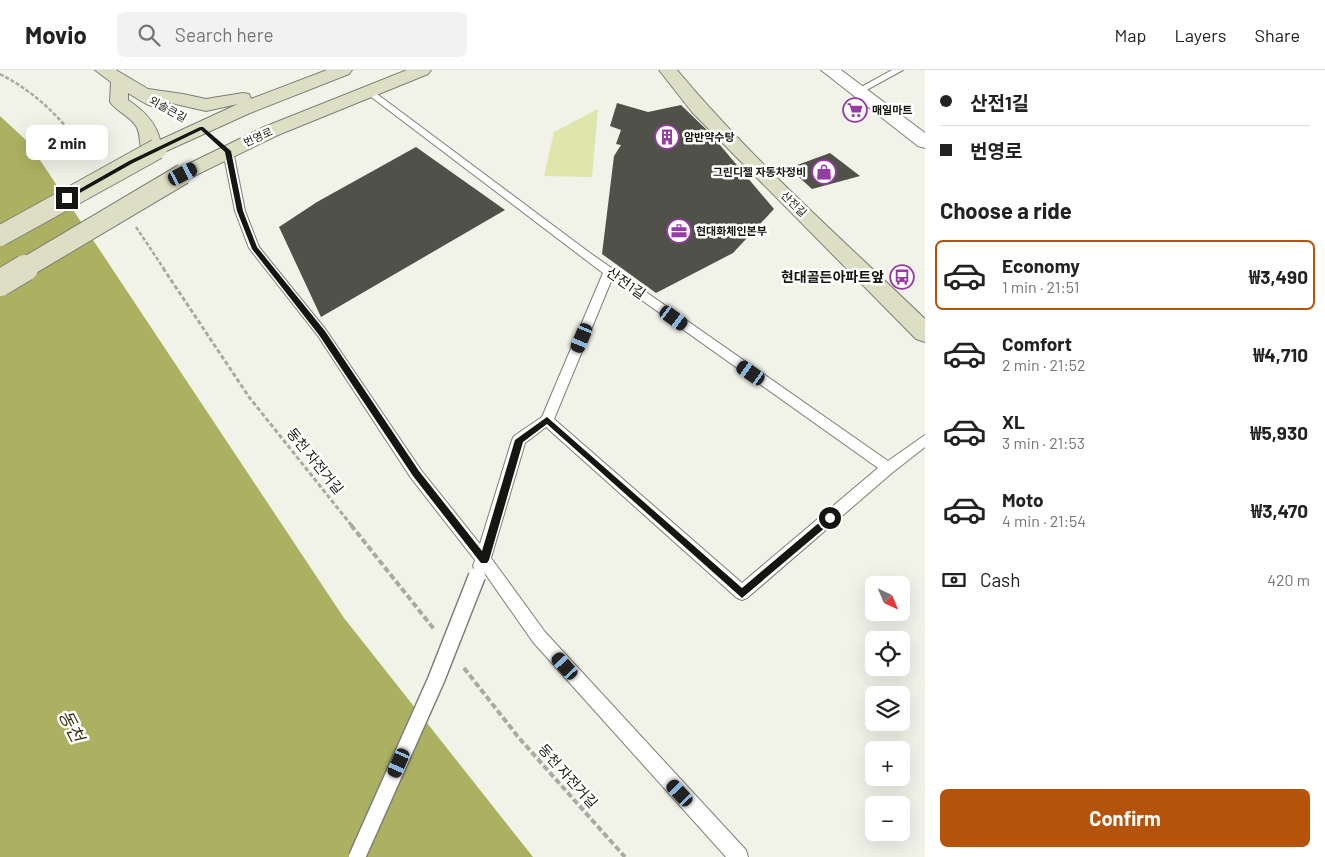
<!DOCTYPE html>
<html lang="en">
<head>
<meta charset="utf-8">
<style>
  :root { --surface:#fff; --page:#f2f2f2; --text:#222; --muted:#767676; --line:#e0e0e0; --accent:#b45309 }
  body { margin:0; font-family:Barlow,"Noto Sans KR",sans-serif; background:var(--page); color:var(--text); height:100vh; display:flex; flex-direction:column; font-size:19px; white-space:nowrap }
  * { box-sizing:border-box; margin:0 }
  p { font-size:16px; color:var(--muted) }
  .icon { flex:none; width:28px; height:28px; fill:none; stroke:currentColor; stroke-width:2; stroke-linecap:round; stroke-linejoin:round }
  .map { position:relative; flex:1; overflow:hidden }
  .panel { display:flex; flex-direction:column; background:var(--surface); width:400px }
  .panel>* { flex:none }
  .guide { display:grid; align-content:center; height:110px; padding:0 15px; background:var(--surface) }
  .needle { width:32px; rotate:136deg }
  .fabs { position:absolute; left:865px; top:506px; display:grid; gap:10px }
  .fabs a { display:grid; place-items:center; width:45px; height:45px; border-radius:8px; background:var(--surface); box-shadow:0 5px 20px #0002; font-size:25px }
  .end { position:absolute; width:22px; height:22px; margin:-11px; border:6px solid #151612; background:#fff; box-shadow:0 0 0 2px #fff }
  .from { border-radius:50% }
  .bubble { position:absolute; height:35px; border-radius:8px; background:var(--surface); box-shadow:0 5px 20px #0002; font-size:16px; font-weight:700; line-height:35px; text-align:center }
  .car { position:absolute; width:15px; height:30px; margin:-15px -8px; border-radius:6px; box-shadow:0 0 4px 1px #0007; background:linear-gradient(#222 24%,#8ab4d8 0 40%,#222 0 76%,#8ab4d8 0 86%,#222 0) }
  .guide b { display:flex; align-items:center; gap:18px; height:48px; font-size:19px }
  .guide b+b { border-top:1px solid var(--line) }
  .guide i { width:12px; height:12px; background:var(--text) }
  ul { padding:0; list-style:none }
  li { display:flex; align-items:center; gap:15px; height:70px; margin:0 10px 8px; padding:0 5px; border:2px solid transparent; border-radius:8px }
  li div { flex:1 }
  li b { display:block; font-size:19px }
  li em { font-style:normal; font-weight:700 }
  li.on { border-color:var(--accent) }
  li>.icon { width:45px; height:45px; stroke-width:1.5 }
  h2 { padding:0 15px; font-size:22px; line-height:60px }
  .pay { display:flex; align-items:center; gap:12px; height:55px; padding:0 15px; font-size:19px }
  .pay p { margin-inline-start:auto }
  .action { display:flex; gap:10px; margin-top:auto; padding:10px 15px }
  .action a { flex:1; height:58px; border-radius:8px; background:var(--accent); color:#fff; font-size:20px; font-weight:700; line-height:58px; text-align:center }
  header { display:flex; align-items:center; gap:30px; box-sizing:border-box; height:70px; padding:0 25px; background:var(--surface); border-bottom:1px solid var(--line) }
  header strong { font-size:24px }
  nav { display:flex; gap:28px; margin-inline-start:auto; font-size:18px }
  .search { width:350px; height:45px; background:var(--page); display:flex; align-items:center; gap:12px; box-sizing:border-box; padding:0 18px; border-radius:8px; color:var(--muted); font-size:19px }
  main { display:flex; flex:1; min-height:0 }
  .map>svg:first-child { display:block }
</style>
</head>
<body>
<header>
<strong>Movio</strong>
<div class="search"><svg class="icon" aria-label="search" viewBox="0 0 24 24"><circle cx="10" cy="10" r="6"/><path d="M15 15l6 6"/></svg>Search here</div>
<nav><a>Map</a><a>Layers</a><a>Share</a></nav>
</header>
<main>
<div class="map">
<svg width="925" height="787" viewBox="0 0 925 787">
  <rect width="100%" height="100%" fill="#f1f2e8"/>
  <!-- green -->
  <path fill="#dfe5ab" d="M 598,39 L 592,107 L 544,106 L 554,62 Z"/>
  <!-- water -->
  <path fill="#acb162" d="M 0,46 L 28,72 L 344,548 L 533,787 L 0,787 Z"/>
  <!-- building -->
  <g fill="#505148">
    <path d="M 617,33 L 648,42 L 681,35 L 709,62 L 774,139 L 733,183 L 656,223 L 602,184 L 614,86 L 621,75 L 616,74 L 621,60 L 610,56 Z"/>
    <path d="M 416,77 L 505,140 L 321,247 L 279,157 L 317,132 Z"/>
    <path d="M 830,83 L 860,106 L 812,119 L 789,98 Z"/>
  </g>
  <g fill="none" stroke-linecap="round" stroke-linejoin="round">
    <!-- lane casing -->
    <g stroke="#7e7f76" stroke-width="2">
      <g id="lane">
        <path d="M 892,0 L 903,0 L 861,23 L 858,24 L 854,21 Z"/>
        <path d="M 369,18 L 590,183 L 888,391 L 925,365 L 925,377 L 893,402 L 747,528 L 742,530 L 737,528 L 546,357 L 525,373 L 491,488 L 545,562 L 746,780 L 748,787 L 726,787 L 533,572 L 484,502 L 476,501 L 473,496 L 475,490 L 411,408 L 318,266 L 249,178 L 235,141 L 223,81 L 228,78 L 233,81 L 245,141 L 259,177 L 326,260 L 421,400 L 480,474 L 512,370 L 514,366 L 542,347 L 603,203 L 366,23 L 365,21 ZM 612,209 L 878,398 L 742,513 L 554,349 Z"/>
      </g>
    </g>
    <!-- street casing -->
    <g stroke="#7e7f76" stroke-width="2">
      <path id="street" d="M 821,0 L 841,0 L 925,63 L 925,78 L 918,76 Z"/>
    </g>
    <!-- secondary casing -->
    <g stroke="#7e7f76" stroke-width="2">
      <g id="secondary">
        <path d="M 95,0 L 116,0 L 148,19 L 183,24 L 206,29 L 243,23 L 249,24 L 251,29 L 327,0 L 352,0 L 349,4 L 250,43 L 151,88 L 144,86 C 138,78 142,65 136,56 C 130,46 117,42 110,32 L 111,12 ZM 128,23 C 139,29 151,40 164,37 L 167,32 L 206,41 L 238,34 L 160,70 C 156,52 143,40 128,30 Z"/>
        <path d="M 407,0 L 431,0 L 428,4 L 278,65 L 190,108 L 183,110 L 176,108 L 173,104 L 176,100 L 264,57 Z"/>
        <path d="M 659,0 L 677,0 C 752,90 841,168 925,249 L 925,272 L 916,269 L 692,42 Z"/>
      </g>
    </g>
    <!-- path-far2 -->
    <g stroke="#a9aaa2" stroke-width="2.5" stroke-dasharray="4 2" stroke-linecap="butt">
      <path d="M 0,4 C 39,24 66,53 91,89"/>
      <path d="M 136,157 L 164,199"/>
    </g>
    <!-- path-far1 -->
    <path stroke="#a9aaa2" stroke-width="3" stroke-dasharray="4.5 2.5" stroke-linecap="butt" d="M 163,198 L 249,327 L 352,456"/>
    <!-- path -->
    <g stroke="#a9aaa2" stroke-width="4" stroke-dasharray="6 3" stroke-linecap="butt">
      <path d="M 351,455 L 434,559"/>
      <path d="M 464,598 L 519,668 L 625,787"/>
    </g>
    <!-- lane -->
    <use href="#lane" fill="#fff" fill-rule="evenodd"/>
    <!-- street -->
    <use href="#street" fill="#fff" fill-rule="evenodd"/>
    <!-- secondary -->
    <use href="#secondary" fill="#dddfc5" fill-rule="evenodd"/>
    <!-- lane-bridge casing -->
    <g stroke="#7e7f76" stroke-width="19" stroke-linecap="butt">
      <path id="lane-bridge" d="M 357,787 L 436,610 L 477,506"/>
    </g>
    <!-- secondary-bridge-far1 casing -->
    <g stroke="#7e7f76" stroke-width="22" stroke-linecap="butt">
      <g id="secondary-bridge-far1">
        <path d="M 0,166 L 157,79"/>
        <path d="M 23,199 L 183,104"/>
      </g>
    </g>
    <!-- secondary-bridge casing -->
    <g stroke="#7e7f76" stroke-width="28" stroke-linecap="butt">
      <path id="secondary-bridge" d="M 0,213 L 25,198"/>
    </g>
    <!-- lane-bridge -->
    <use href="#lane-bridge" stroke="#fff" stroke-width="16"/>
    <!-- secondary-bridge-far1 -->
    <use href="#secondary-bridge-far1" stroke="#dddfc5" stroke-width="20"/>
    <!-- secondary-bridge -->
    <use href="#secondary-bridge" stroke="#dddfc5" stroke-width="26"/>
  </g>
  <!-- route -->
  <path fill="#151612" d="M 200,57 L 203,57 L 231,81 L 243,141 L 257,177 L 325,261 L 419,401 L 482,481 L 515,370 L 547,347 L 742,518 L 827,446 L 833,446 L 833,451 L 742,528 L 547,354 L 523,372 L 489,490 L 487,493 L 481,493 L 413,406 L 319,265 L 252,179 L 237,141 L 225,82 L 201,60 L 133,93 L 69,129 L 64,128 L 129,91 Z"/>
  <!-- icons -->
  <defs>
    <g id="supermarket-ring" transform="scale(1.25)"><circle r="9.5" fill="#fffffd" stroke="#973ba5" stroke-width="1.5"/><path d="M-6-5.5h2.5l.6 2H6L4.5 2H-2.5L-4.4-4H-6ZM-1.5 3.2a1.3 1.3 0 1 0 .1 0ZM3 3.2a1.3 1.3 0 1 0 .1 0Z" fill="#973ba5"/></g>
    <g id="building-ring" transform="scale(1.25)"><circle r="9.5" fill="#fffffd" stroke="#973ba5" stroke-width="1.5"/><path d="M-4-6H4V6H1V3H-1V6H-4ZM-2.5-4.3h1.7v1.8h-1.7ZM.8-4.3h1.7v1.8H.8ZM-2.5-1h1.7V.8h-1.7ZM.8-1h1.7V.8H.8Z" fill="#973ba5"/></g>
    <g id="shop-ring" transform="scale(1.25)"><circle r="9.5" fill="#fffffd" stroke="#973ba5" stroke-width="1.5"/><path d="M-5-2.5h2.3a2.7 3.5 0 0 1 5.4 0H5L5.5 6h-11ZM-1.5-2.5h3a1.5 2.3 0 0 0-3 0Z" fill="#973ba5"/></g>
    <g id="office-ring" transform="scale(1.25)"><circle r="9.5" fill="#fffffd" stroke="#973ba5" stroke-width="1.5"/><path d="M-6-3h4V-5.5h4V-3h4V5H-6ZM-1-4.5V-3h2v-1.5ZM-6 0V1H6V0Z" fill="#973ba5"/></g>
    <g id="bus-ring" transform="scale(1.25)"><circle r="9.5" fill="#fffffd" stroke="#973ba5" stroke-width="1.5"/><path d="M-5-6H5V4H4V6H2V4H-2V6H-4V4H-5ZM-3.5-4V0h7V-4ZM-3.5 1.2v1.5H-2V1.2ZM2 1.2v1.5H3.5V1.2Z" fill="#973ba5"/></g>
  </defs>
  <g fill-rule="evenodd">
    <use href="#supermarket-ring" x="855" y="40"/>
    <use href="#building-ring" x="667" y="67"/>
    <use href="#shop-ring" x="824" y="102"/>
    <use href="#office-ring" x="679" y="161"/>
    <use href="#bus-ring" x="902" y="207"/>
  </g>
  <g text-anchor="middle" stroke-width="5" stroke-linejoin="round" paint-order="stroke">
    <!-- far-street labels -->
    <g font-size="11" fill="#151612" stroke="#fffffd">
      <text transform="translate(168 39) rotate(29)" y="4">외솔큰길</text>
      <text transform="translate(258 67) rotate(-24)" y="4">번영로</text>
      <text transform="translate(794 134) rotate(44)" y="4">산전길</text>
    </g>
    <!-- far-poi labels -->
    <g font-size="11" font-weight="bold" fill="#151612" stroke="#fffffd" text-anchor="start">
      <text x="872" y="44">매일마트</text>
      <text x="684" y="71">암반약수탕</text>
      <text x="806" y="106" text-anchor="end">그린디젤 자동차정비</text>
      <text x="696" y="165">현대화체인본부</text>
    </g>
    <!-- poi labels -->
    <g font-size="14" font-weight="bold" fill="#151612" stroke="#fffffd" text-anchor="end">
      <text x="884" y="212">현대골든아파트앞</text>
    </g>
    <!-- street labels -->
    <g font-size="14" fill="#151612" stroke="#fffffd">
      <text transform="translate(626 213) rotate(35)" y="5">산전1길</text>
      <text transform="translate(315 391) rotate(51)" y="5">동천 자전거길</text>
      <text transform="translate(568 706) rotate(48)" y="5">동천 자전거길</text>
    </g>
    <!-- near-water labels -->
    <g font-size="18" font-style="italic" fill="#333512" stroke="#fffffd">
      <text transform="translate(71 656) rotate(63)" y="6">동천</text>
    </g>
  </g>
</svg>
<div class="fabs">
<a><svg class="needle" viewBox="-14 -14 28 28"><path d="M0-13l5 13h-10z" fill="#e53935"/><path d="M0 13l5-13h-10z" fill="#767676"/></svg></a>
<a><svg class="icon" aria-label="locate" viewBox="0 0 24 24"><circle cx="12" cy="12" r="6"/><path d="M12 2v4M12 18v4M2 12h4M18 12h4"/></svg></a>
<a><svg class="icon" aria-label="layers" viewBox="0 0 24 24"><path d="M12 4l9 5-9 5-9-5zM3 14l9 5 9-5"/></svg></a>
<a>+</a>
<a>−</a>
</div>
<i class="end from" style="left:830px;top:448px"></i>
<i class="end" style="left:67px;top:128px"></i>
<div class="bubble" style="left:26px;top:55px;width:82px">2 min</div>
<i class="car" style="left:183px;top:104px;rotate:63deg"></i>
<i class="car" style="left:674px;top:248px;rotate:126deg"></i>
<i class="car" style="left:582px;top:268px;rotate:203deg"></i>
<i class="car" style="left:751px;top:303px;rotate:305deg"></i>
<i class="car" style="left:565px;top:596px;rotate:318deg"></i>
<i class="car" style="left:399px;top:693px;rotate:204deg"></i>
<i class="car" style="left:680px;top:723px;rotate:317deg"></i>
</div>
<section class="panel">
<div class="guide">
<b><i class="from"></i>산전1길</b>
<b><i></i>번영로</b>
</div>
<h2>Choose a ride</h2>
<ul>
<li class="on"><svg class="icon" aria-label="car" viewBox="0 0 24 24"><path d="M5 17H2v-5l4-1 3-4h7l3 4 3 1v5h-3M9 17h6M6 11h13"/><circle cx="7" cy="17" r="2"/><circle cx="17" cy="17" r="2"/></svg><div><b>Economy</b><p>1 min · 21:51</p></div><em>₩3,490</em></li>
<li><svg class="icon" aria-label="car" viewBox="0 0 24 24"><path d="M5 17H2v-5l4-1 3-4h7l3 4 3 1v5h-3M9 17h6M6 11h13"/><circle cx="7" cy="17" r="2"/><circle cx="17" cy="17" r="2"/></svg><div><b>Comfort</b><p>2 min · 21:52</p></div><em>₩4,710</em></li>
<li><svg class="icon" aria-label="car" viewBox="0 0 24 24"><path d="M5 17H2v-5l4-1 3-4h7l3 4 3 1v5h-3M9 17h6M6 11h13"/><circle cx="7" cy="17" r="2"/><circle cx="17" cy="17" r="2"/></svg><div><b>XL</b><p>3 min · 21:53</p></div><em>₩5,930</em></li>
<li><svg class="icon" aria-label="car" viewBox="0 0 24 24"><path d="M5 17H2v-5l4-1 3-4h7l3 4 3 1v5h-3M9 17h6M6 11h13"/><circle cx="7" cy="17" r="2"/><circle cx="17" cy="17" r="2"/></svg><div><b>Moto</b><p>4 min · 21:54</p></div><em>₩3,470</em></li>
</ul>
<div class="pay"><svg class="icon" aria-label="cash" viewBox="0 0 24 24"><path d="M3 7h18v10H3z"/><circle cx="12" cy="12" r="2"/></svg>Cash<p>420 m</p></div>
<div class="action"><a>Confirm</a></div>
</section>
</main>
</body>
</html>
